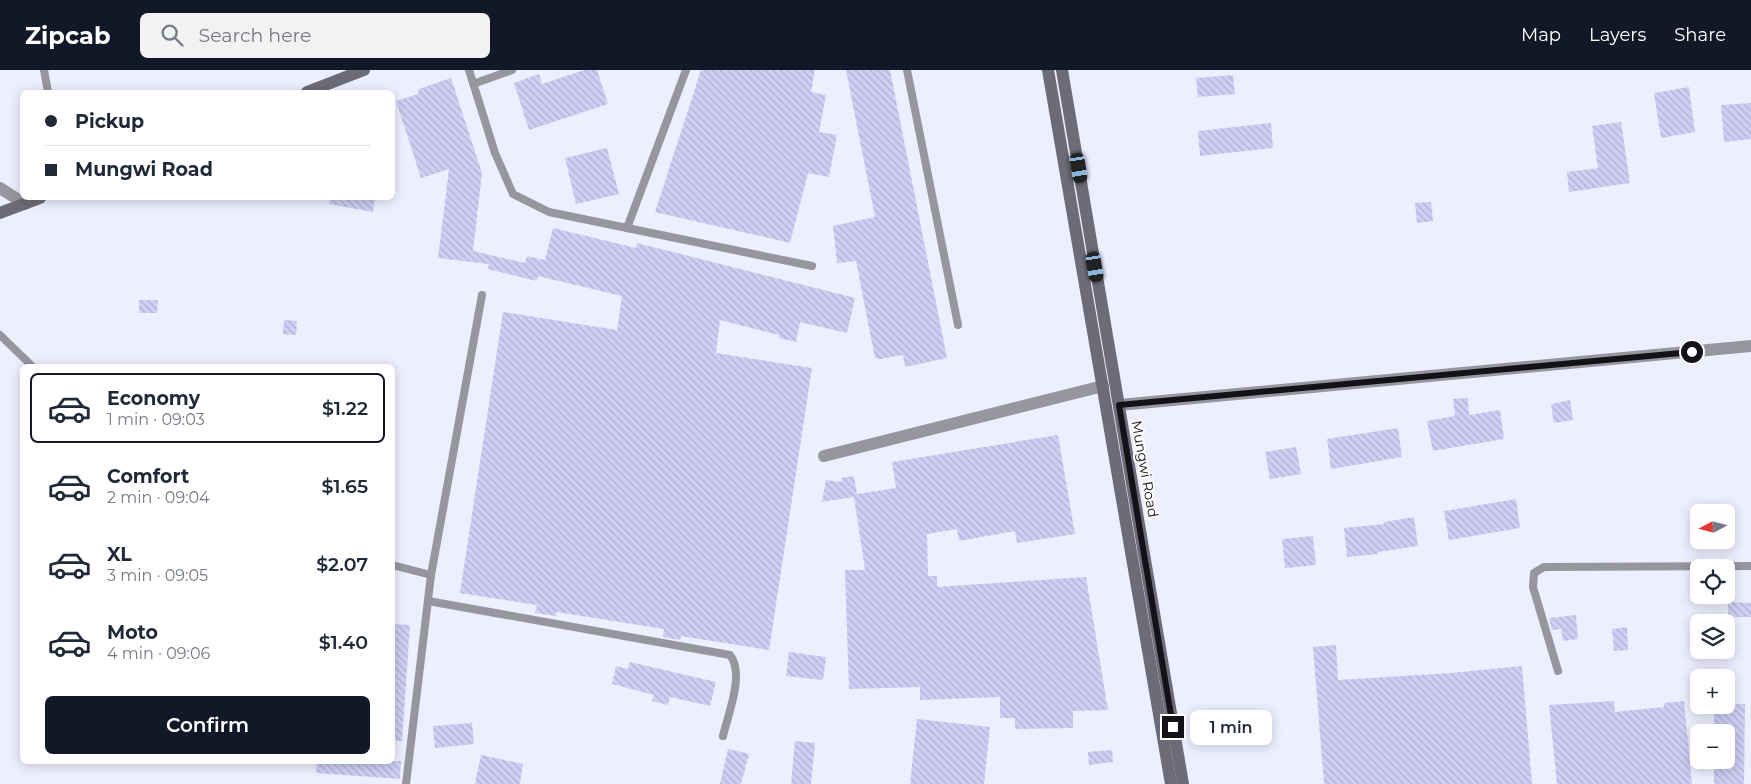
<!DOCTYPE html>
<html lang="en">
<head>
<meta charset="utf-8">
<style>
  :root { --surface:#fff; --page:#f2f2f3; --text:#1f2937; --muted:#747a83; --line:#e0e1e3; --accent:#111827 }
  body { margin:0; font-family:Montserrat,sans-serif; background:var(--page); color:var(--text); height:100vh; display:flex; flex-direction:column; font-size:19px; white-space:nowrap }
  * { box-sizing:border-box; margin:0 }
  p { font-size:16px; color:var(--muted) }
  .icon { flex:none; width:28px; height:28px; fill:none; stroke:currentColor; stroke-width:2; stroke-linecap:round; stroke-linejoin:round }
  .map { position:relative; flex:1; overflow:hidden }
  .drawer { position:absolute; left:20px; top:294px; width:375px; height:400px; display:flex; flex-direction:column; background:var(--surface); border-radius:8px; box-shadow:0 2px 12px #0003 }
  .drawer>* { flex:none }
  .hud { position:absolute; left:20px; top:20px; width:375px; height:110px; border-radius:8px; box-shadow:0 2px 12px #0003; display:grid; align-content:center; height:110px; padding:0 25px; background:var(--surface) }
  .needle { width:32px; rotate:263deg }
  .controls { position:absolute; left:1690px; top:434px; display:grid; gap:10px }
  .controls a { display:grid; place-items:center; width:45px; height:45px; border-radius:8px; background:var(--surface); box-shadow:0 2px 12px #0003; font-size:25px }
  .end { position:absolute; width:22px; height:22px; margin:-11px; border:6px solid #121218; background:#fff; box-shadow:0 0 0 2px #fff }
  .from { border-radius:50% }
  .bubble { position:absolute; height:35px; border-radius:8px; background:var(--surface); box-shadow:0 2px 12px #0003; font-size:16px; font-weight:600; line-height:35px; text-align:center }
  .car { position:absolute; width:15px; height:30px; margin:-15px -8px; border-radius:6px; box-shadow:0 0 4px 1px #0007; background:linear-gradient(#222 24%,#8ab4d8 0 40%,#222 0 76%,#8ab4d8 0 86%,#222 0) }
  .hud b { display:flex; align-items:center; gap:18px; height:48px; font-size:19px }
  .hud b+b { border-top:1px solid var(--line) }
  .hud i { width:12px; height:12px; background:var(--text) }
  ul { padding:9px 0 0; list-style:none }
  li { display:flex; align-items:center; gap:15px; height:70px; margin:0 10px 8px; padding:0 15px; border:2px solid transparent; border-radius:8px }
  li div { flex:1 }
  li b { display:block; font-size:19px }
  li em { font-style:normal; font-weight:600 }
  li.on { border-color:var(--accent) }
  li>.icon { width:45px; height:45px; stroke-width:1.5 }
  .primary-button { display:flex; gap:10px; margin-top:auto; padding:10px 25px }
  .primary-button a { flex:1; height:58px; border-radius:8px; background:var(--accent); color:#fff; font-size:20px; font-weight:600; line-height:58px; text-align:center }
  header { display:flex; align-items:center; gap:30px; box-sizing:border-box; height:70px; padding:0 25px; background:var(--accent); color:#fff }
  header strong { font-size:24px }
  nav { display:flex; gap:28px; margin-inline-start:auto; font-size:18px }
  .search { width:350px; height:45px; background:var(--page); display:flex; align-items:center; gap:12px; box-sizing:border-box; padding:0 18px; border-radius:8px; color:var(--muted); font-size:19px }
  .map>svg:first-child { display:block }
</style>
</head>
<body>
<header>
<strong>Zipcab</strong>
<div class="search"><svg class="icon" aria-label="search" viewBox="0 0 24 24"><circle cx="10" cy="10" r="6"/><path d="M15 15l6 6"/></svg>Search here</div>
<nav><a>Map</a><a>Layers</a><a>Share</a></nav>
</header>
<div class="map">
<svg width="1751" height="714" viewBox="0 0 1751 714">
  <defs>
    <pattern id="building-back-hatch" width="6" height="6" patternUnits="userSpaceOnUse" patternTransform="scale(1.25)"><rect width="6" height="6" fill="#cecff4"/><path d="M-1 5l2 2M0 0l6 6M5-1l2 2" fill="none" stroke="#b0b1d0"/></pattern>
  </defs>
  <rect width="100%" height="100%" fill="#edeefe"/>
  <!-- building -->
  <g fill="url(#building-back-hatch)">
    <path d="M 584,0 L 597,0 L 608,34 L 529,60 L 514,13 L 539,4 L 542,14 Z"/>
    <path d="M 701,0 L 815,0 L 811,22 L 826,25 L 819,62 L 837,65 L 829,107 L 808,103 L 790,173 L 655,142 Z"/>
    <path d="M 846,0 L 890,0 L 947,288 L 905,297 L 903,285 L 881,289 L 875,288 L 856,191 L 837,193 L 833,156 L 875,147 Z"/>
    <path d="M 1233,5 L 1235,24 L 1198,27 L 1196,8 Z"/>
    <path d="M 451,8 L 482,103 L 473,181 L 525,193 L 527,186 L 545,190 L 553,158 L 636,178 L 637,173 L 855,228 L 847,263 L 800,252 L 796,272 L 779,268 L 779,265 L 720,250 L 716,283 L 812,298 L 769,580 L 681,566 L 680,570 L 663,567 L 664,559 L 557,542 L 556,546 L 535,543 L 537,535 L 460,523 L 503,242 L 617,260 L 622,226 L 538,206 L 537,211 L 488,199 L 489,194 L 438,188 L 449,99 L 421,108 L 396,31 L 418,24 L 419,19 Z"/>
    <path d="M 1689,17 L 1695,62 L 1661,68 L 1654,23 Z"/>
    <path d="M 1751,33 L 1751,69 L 1724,72 L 1721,35 Z"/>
    <path d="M 1621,52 L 1630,113 L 1569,122 L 1567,102 L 1598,98 L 1592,56 Z"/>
    <path d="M 1271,53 L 1273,78 L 1200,86 L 1198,61 Z"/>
    <path d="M 607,78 L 619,124 L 576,134 L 565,88 Z"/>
    <path d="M 330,128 L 375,128 L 373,142 L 329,134 Z"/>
    <path d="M 1431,132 L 1433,151 L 1417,153 L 1415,133 Z"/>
    <path d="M 139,230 L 158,230 L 157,243 L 139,243 Z"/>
    <path d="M 284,250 L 297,251 L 296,265 L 283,264 Z"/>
    <path d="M 1468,328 L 1469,345 L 1500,340 L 1504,369 L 1433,381 L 1427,351 L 1455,346 L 1453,329 Z"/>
    <path d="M 1570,330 L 1573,350 L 1554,353 L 1551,334 Z"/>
    <path d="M 1398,358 L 1402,387 L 1331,399 L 1327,369 Z"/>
    <path d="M 1058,365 L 1075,464 L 1017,473 L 1015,461 L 959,471 L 957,459 L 927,464 L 928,506 L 937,506 L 937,517 L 1086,507 L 1108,640 L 1073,641 L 1073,658 L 1015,659 L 1015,648 L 1000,648 L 1000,627 L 920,630 L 920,617 L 849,619 L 845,500 L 865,500 L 854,427 L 822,432 L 826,410 L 842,412 L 841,408 L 854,406 L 857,424 L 896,418 L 892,392 Z"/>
    <path d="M 1296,377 L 1301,404 L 1270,409 L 1265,382 Z"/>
    <path d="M 1516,429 L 1520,458 L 1449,470 L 1444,441 Z"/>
    <path d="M 1414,447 L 1418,476 L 1378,482 L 1378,484 L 1347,487 L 1344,458 L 1384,454 L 1384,452 Z"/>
    <path d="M 1313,466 L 1316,495 L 1285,498 L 1282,469 Z"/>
    <path d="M 1728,532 L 1751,533 L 1751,547 L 1728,547 Z"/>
    <path d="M 1576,545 L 1578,569 L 1563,571 L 1561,559 L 1552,560 L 1549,548 Z"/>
    <path d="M 392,554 L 410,555 L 402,671 L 392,671 Z"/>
    <path d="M 1627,557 L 1628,580 L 1614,581 L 1612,559 Z"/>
    <path d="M 1336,575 L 1338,610 L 1451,603 L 1522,596 L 1532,714 L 1324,714 L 1313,577 Z"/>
    <path d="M 789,582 L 826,587 L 823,610 L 786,606 Z"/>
    <path d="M 630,592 L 716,612 L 710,636 L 670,627 L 668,635 L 652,631 L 654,625 L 612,614 L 616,596 L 628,599 Z"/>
    <path d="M 1614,631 L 1615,642 L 1664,637 L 1664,633 L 1684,631 L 1692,714 L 1557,714 L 1549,635 Z"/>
    <path d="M 1745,634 L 1744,714 L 1714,714 L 1714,690 L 1726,690 L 1726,662 L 1714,662 L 1714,635 Z"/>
    <path d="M 917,649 L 990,657 L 984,714 L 910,714 Z"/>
    <path d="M 472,653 L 474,674 L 435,678 L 433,656 Z"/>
    <path d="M 795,671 L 815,673 L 811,714 L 791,714 Z"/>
    <path d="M 728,679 L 749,684 L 741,714 L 720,714 Z"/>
    <path d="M 1112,680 L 1113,692 L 1089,695 L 1088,682 Z"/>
    <path d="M 481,685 L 523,694 L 520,714 L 475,714 Z"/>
    <path d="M 317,691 L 401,691 L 400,709 L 316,703 Z"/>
  </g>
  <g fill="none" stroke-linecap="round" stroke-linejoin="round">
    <!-- lane -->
    <g stroke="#96969e" stroke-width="8">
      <path d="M 44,0 L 48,22"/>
      <path d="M 469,0 L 495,83 L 513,124 L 549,142 L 812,196"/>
      <path d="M 907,0 L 958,255"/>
      <path d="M 473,14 L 512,0"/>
      <path d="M 627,158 L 686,0"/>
      <path d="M 0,265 L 32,296"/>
      <path d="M 392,495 L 431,505"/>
      <path d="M 428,531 L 730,585 C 745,604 728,644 723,666"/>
      <path d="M 1558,601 L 1533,517 L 1534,503 L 1544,497 L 1751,496"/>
      <path d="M 406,714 L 431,505 L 482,225"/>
    </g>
    <!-- street -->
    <g stroke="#96969e" stroke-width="12">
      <path d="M 0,118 L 25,134"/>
      <path d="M 1119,335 L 1751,276"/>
      <path d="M 824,386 L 1103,316"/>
    </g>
    <!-- secondary -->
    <g stroke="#6b6c77" stroke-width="12">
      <path d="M 1048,0 L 1171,714"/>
      <path d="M 1062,0 L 1183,714"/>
      <path d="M 307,22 L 364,0"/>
      <path d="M 0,143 L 40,128"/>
    </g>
  </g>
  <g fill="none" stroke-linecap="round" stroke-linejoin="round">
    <!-- route -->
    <path stroke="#121218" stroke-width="6" d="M 1173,657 L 1119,335 L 1692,282"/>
  </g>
  <g text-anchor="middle" stroke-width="4.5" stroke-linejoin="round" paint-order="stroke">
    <!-- street labels -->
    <g font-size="14" fill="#121218" stroke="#fdfdfd">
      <text transform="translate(1145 399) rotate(80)" y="5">Mungwi Road</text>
    </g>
  </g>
</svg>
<div class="controls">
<a><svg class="needle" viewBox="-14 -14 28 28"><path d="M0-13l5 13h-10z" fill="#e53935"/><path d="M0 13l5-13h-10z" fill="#747a83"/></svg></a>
<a><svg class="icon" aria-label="locate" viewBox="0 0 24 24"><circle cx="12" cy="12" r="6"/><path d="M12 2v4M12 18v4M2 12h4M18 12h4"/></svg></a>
<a><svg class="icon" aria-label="layers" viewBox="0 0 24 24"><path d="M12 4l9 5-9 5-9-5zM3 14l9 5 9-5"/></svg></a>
<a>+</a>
<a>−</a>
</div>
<i class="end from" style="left:1692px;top:282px"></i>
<i class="end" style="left:1173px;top:657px"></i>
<div class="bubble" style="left:1190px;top:640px;width:82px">1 min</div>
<i class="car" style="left:1079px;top:98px;rotate:171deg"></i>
<i class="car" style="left:1095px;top:197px;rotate:170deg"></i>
<div class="hud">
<b><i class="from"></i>Pickup</b>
<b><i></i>Mungwi Road</b>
</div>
<section class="drawer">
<ul>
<li class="on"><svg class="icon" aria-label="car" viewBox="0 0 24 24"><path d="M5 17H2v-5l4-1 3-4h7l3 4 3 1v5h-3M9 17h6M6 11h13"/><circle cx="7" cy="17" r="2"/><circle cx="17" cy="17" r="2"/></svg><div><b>Economy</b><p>1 min · 09:03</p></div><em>$1.22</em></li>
<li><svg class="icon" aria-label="car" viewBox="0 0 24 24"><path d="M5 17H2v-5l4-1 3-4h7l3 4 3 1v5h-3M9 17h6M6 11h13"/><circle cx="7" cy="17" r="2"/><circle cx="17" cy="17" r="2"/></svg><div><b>Comfort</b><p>2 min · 09:04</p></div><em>$1.65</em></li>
<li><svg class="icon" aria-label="car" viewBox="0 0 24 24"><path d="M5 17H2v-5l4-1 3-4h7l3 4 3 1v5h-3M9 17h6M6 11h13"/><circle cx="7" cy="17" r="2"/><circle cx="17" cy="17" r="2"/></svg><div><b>XL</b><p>3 min · 09:05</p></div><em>$2.07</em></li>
<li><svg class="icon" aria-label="car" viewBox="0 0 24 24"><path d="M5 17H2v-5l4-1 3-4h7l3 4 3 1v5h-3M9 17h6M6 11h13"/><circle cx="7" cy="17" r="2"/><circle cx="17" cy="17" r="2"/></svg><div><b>Moto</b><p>4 min · 09:06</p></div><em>$1.40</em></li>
</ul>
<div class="primary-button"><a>Confirm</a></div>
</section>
</div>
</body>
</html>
